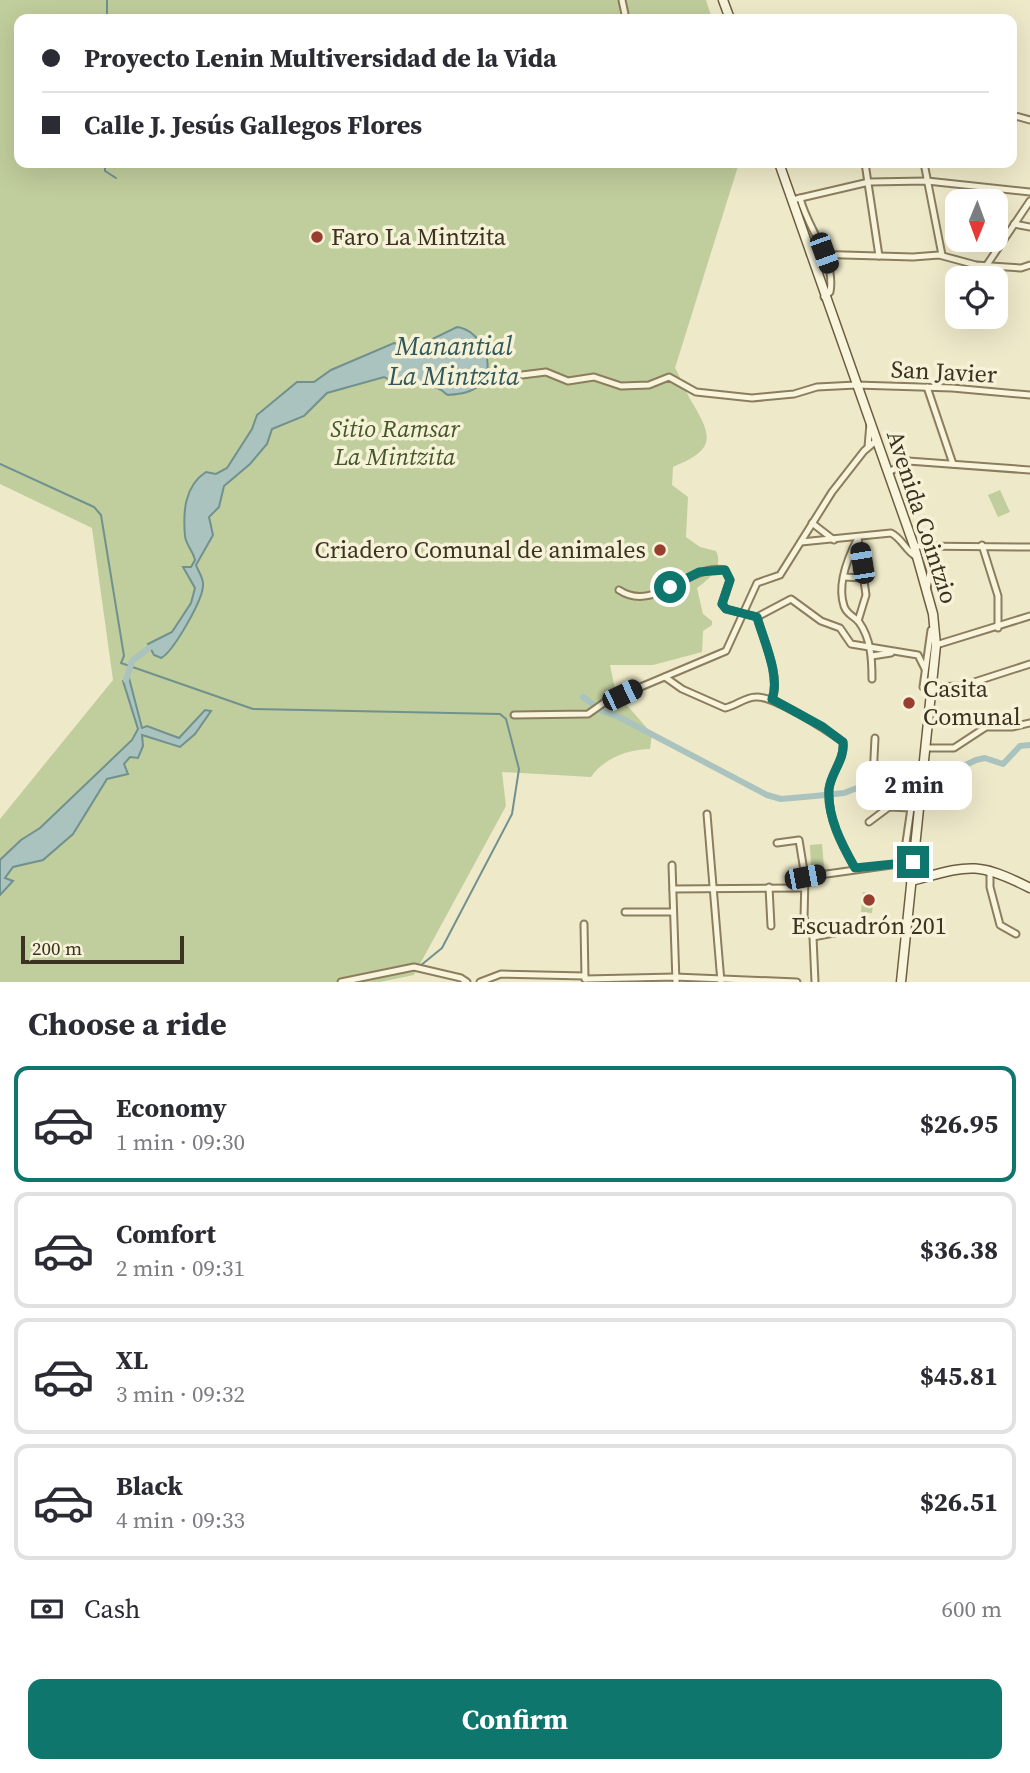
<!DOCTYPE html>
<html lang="en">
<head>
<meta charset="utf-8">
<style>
  :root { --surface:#fff; --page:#f2f2f3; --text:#2b2b33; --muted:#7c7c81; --line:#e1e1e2; --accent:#0f766e }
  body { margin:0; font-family:"Source Serif 4",serif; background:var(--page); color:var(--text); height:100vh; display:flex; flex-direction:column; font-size:26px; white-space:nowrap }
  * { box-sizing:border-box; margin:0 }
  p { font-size:23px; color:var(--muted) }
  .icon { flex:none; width:38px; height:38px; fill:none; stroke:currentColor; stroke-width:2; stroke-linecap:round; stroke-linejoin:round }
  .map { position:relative; height:982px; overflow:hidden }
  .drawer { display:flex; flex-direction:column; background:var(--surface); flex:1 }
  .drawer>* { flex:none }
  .banner { position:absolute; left:14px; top:14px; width:1003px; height:154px; border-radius:14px; box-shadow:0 7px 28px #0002; display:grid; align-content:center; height:154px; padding:0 28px; background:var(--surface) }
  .needle { width:46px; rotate:181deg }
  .tools { position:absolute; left:945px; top:189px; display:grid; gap:14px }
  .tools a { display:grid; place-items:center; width:63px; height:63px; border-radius:14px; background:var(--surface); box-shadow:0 7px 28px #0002; font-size:35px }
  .scale { position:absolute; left:21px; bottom:18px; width:163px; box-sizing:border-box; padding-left:7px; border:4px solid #3b3221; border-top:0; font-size:19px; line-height:24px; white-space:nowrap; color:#3b3221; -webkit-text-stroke:5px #f6f2d8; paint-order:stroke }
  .end { position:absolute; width:32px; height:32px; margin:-16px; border:9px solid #0f766e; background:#fff; box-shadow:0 0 0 4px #fff }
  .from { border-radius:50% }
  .bubble { position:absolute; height:49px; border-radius:14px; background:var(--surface); box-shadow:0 7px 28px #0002; font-size:23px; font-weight:700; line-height:49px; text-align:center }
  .car { position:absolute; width:21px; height:42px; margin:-21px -10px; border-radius:9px; box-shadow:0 0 5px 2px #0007; background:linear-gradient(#222 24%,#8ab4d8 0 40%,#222 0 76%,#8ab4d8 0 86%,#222 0) }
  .banner b { display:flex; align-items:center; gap:24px; height:66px; font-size:26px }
  .banner b+b { border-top:2px solid var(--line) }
  .banner i { width:18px; height:18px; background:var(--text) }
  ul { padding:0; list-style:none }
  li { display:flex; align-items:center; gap:21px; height:116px; margin:0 14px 10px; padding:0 14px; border:4px solid var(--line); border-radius:14px }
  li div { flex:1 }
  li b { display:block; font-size:26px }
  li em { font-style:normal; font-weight:700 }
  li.on { border-color:var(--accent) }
  li>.icon { width:63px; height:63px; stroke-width:1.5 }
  h2 { padding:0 28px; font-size:32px; line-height:84px }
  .pay { display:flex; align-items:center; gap:18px; height:77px; padding:0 28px; font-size:26px }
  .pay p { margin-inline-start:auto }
  .button { display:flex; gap:14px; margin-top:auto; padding:14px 28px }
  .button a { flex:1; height:80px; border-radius:14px; background:var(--accent); color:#fff; font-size:28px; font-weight:700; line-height:80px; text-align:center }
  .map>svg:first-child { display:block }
</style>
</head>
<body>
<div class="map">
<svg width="1030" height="982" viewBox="0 0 1030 982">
  <rect width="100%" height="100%" fill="#eee9c9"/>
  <!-- green -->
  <g fill="#c0cd9c">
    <path d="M 0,0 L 706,0 L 712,19 L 19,19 L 19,163 L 739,163 L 675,368 C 682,380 686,393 693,404 C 715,440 712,451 673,467 L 672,485 L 688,497 L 686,537 L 700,547 L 716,551 C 724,567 709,579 697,588 L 703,614 L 712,621 L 712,625 L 703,631 L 702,652 L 653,665 L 610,665 L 617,699 L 626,704 L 652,734 L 650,749 C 628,749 603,759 591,777 L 502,772 L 506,806 L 414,975 L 380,982 L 0,982 L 0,819 L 113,680 L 92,528 L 0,484 Z"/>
    <path d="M 1000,490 L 1010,512 L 998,517 L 988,495 Z"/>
    <path d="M 822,844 L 824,867 L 811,867 L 810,845 Z"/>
    <path d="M 863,892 L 874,893 L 872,913 L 861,912 Z"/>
  </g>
  <!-- water -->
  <g fill="#aac3bf" stroke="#70918e" stroke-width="2">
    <path d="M 457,327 C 481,330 499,366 479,385 C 472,393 458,394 448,395 C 445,394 443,390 439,389 C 422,379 400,388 384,377 L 327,393 L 304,416 L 272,429 L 267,444 L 250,464 L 224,486 L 219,507 L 209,517 L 213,535 L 196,565 C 198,571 204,579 203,585 C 203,600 173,652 161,658 L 154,655 L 148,644 L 172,632 L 191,603 L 195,588 L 183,567 L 191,567 L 195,560 C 193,551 186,545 185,536 C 183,513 184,486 206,472 L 216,474 L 227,468 L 252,429 L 257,415 L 297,382 L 314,382 L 331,370 L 394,343 L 412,349 Z"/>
    <path d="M 129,678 L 142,728 L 147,726 L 179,738 L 205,710 L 211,711 L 195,734 L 180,747 L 142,735 L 143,746 L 138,758 L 130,757 L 124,764 L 128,774 L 107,779 L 73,834 L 43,860 L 13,867 L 5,878 L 13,881 L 0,895 L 0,860 L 21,840 L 40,828 L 132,740 L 138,729 L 123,681 Z"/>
  </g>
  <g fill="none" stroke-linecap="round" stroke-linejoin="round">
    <!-- stream -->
    <g stroke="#70918e" stroke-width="2">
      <path d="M 107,19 L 107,0"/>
      <path d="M 105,163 L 105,171 L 116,178"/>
      <path d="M 0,464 L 94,507 L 101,515 L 124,656 L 121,663 L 253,709 L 500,714 L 506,719 L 519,769 L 512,814 L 442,948 L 420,966"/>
      <path d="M 363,980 L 412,970"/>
    </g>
    <!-- canal -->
    <g stroke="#aac3bf" stroke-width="6">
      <path d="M 126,680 L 132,661 L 149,648"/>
      <path d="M 583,697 L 602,711 L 619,717 L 767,795 L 781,799 L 815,796 L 844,793 L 870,783 L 919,783"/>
      <path d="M 928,783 L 976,760 L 985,758 L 1003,764 L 1020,746 L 1030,745"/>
    </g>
    <!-- street casing -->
    <g stroke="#8b7d5e" stroke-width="9">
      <g id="street">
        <path d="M 622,0 L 626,19"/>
        <path d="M 1012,115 L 1030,120"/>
        <path d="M 865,163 L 879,256"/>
        <path d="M 924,163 L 942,255"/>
        <path d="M 800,198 C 808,230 836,259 830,292 L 824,297"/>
        <path d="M 792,200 L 869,182 L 927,181 L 1030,192"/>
        <path d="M 1014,224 L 1030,227"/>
        <path d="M 810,254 L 913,257 L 939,255 L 976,265 L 1021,268 L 1030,265"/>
        <path d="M 978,278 L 1030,201"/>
        <path d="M 522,375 L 546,372 L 568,381 L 594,377 L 621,386 L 649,385 L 669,377 L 696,392 L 752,398 L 794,394 L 817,387 L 856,385 L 952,388 L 1030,395"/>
        <path d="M 927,387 L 953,464"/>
        <path d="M 868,447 L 870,423"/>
        <path d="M 889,472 L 908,461 L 1030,470"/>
        <path d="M 812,523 L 834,540"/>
        <path d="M 858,538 C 848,557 837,585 844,606 C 847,615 854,616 859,622 C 871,639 872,659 872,679"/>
        <path d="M 858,538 L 866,595 L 858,621"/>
        <path d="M 801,542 L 891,533 C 903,539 905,551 918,558"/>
        <path d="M 926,544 L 930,572 L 927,589"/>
        <path d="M 982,545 L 998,596 L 998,628"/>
        <path d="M 914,546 L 1030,547"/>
        <path d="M 844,577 L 864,578"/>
        <path d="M 619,590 C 655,614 689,563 725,570 L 730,580 L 722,604 L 726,609 L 757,617 L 791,599 L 821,621 L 840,628 L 851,644 L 918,655 L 925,669"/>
        <path d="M 757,617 C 763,639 781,676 772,699"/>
        <path d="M 931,630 L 923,687 L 962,686 L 1030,664"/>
        <path d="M 936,645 L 1030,616"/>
        <path d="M 872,656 L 891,653"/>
        <path d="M 665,677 L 682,689 L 725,708 C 736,706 745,697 756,697 C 774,696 827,730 843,742 C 845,760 831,772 829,789 C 827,817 842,845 855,868"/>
        <path d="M 514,715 L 588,714 L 605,702 L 726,651 L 757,583 L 780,575 L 832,492 L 864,451 L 877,440"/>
        <path d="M 875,738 L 873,778 L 922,774"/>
        <path d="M 925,748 L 954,748 L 986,727 L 1012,727 L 1030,723"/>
        <path d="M 707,814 L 721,982"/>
        <path d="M 869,822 L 889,807 L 911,808"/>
        <path d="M 777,843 L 799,840 L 805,877 L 804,918 L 813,937 L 815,982"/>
        <path d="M 903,863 L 911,808 L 918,809"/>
        <path d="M 672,865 L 676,982"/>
        <path d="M 990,870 L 990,887 L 1000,925 L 1016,934"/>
        <path d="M 805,877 L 913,862"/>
        <path d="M 769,887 L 771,926"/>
        <path d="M 673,889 L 803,888"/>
        <path d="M 625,912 L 673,912"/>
        <path d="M 584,924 L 585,979"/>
        <path d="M 813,937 L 839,932"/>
        <path d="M 585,979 L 675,977 L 797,982"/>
        <path d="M 341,982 L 414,967 L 461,978 L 467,982"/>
        <path d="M 480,982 L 501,974 L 585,976"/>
      </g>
    </g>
    <!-- secondary casing -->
    <g stroke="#6d5e41" stroke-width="11">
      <g id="secondary">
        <path d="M 723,0 L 730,19"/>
        <path d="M 779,163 L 914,546 L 933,614 L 936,645 L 901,982"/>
        <path d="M 911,881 C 968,866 975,860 1030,888"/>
      </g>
    </g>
    <!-- street -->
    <use href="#street" stroke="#f9f5dc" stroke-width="5"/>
    <!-- secondary -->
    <use href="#secondary" stroke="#f9f5dc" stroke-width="8"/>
  </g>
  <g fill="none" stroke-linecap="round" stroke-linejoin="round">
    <!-- route -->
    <path stroke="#0f766e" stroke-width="9" d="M 670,587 L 699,572 L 725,570 L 730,580 L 722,604 L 726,609 L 757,617 C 763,639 781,677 772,699 L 823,727 L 843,742 C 845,760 831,772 829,789 C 827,817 842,845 855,868 L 913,862"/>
  </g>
  <!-- markers -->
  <g fill="#993e2e" stroke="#f6f2d8" stroke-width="2.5">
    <circle cx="317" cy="237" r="7"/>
    <circle cx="660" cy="550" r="7"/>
    <circle cx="909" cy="703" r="7"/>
    <circle cx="869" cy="900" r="7"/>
  </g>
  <g text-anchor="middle" stroke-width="7" stroke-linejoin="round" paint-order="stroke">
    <!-- poi labels -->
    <g font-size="24" fill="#3b3221" stroke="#f6f2d8" text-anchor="start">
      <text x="331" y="245">Faro La Mintzita</text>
      <text x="646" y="558" text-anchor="end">Criadero Comunal de animales</text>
      <text x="923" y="697">Casita<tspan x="923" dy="28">Comunal</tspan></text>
      <text x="869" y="934" text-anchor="middle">Escuadrón 201</text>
    </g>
    <!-- street labels -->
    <g font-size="24" fill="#3b3221" stroke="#f6f2d8">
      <text transform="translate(944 372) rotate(3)" y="8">San Javier</text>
      <text transform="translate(922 517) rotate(72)" y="8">Avenida Cointzio</text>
    </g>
    <!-- park labels -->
    <g font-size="24" font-style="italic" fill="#445728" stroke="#f6f2d8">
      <text x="395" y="437">Sitio Ramsar<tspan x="395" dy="28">La Mintzita</tspan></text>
    </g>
    <!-- water labels -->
    <g font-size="26" font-style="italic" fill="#30575b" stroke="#f6f2d8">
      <text x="454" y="355">Manantial<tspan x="454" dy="30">La Mintzita</tspan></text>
    </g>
  </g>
</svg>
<div class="tools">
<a><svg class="needle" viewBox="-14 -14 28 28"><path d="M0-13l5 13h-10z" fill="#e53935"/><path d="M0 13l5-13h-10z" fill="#7c7c81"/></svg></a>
<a><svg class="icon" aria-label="locate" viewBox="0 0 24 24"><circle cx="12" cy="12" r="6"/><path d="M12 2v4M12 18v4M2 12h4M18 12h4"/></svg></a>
</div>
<div class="scale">200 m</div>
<i class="end from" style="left:670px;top:587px"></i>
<i class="end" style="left:913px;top:862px"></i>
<div class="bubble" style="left:856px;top:761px;width:116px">2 min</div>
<i class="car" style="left:824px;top:253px;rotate:160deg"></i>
<i class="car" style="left:862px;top:563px;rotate:351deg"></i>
<i class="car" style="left:622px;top:695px;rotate:64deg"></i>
<i class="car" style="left:805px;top:877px;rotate:79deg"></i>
<div class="banner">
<b><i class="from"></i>Proyecto Lenin Multiversidad de la Vida</b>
<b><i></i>Calle J. Jesús Gallegos Flores</b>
</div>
</div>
<section class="drawer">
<h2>Choose a ride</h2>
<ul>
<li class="on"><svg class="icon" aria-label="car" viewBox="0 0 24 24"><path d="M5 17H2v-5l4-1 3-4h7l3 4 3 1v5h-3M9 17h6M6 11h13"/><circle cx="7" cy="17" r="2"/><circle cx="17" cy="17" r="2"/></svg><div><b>Economy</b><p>1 min · 09:30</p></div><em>$26.95</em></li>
<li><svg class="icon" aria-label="car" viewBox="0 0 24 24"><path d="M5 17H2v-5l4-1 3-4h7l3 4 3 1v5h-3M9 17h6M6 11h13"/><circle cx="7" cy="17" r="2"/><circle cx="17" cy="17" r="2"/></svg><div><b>Comfort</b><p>2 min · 09:31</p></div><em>$36.38</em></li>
<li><svg class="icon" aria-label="car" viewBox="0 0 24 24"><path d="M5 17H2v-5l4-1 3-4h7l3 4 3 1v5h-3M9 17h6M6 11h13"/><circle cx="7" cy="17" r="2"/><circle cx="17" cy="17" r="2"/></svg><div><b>XL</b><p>3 min · 09:32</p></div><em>$45.81</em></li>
<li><svg class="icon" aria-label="car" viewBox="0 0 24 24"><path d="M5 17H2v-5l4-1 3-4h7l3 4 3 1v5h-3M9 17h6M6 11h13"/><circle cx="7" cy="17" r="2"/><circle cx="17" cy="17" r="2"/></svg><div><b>Black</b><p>4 min · 09:33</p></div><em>$26.51</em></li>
</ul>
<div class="pay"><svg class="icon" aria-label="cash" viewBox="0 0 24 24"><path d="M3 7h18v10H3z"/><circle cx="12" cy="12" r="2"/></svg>Cash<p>600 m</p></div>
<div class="button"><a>Confirm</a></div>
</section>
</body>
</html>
